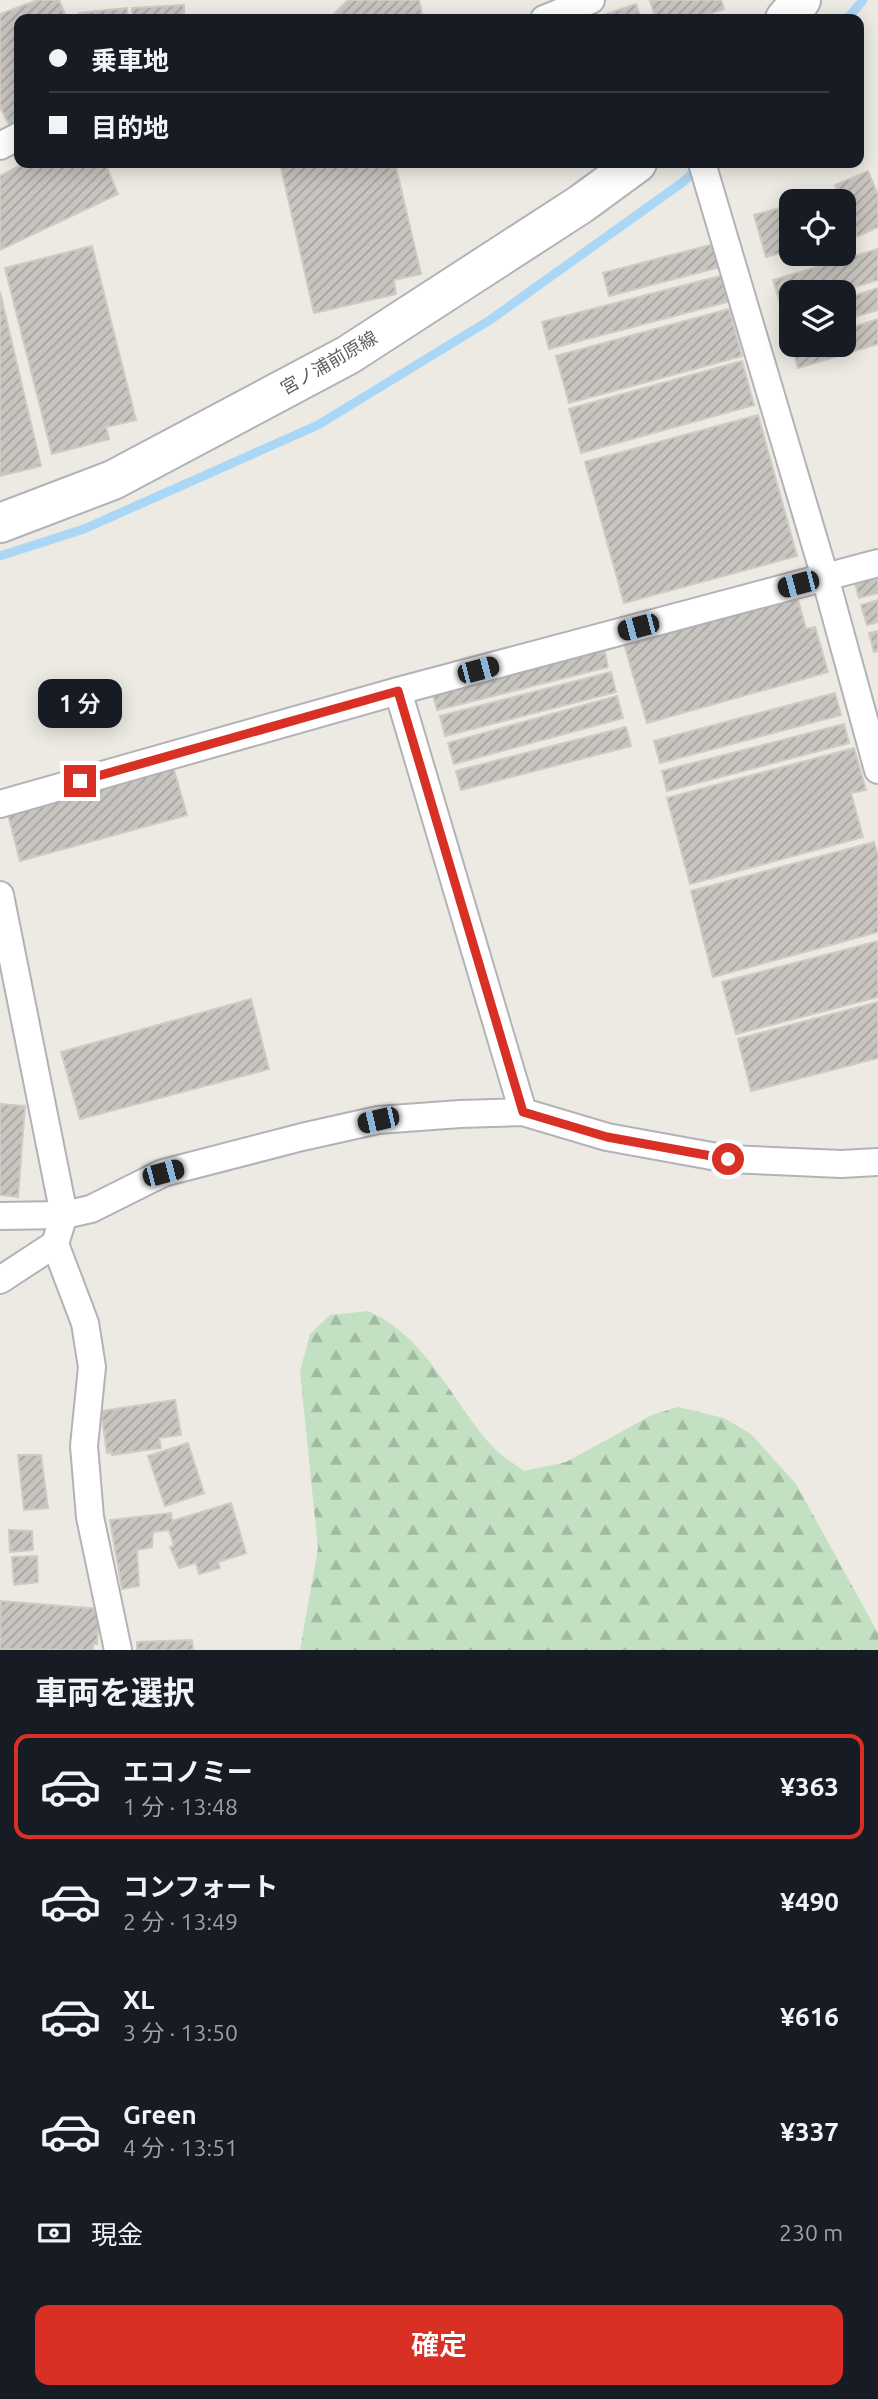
<!DOCTYPE html>
<html lang="ja">
<head>
<meta charset="utf-8">
<style>
  :root { --surface:#171b24; --page:#20242c; --text:#f1f3f6; --muted:#9ea1a6; --line:#363941; --accent:#d93025 }
  body { margin:0; font-family:Ubuntu,"Noto Sans JP",sans-serif; background:var(--page); color:var(--text); height:100vh; display:flex; flex-direction:column; font-size:26px; white-space:nowrap }
  * { box-sizing:border-box; margin:0 }
  p { font-size:23px; color:var(--muted) }
  .icon { flex:none; width:38px; height:38px; fill:none; stroke:currentColor; stroke-width:2; stroke-linecap:round; stroke-linejoin:round }
  .map { position:relative; height:1650px; overflow:hidden }
  .panel { display:flex; flex-direction:column; background:var(--surface); flex:1 }
  .panel>* { flex:none }
  .top-card { position:absolute; left:14px; top:14px; width:850px; height:154px; border-radius:14px; box-shadow:0 4px 18px #0003; display:grid; align-content:center; height:154px; padding:0 35px; background:var(--surface) }
  .fabs { position:absolute; left:779px; top:189px; display:grid; gap:14px }
  .fabs a { display:grid; place-items:center; width:77px; height:77px; border-radius:14px; background:var(--surface); box-shadow:0 4px 18px #0003; font-size:35px }
  .end { position:absolute; width:32px; height:32px; margin:-16px; border:9px solid #d93025; background:#fff; box-shadow:0 0 0 4px #fff }
  .from { border-radius:50% }
  .bubble { position:absolute; height:49px; border-radius:14px; background:var(--surface); box-shadow:0 4px 18px #0003; font-size:23px; font-weight:600; line-height:49px; text-align:center }
  .car { position:absolute; width:21px; height:42px; margin:-21px -10px; border-radius:9px; box-shadow:0 0 5px 2px #0007; background:linear-gradient(#222 24%,#8ab4d8 0 40%,#222 0 76%,#8ab4d8 0 86%,#222 0) }
  .top-card b { display:flex; align-items:center; gap:24px; height:66px; font-size:26px }
  .top-card b+b { border-top:2px solid var(--line) }
  .top-card i { width:18px; height:18px; background:var(--text) }
  ul { padding:0; list-style:none }
  li { display:flex; align-items:center; gap:21px; height:105px; margin:0 14px 10px; padding:0 21px; border:4px solid transparent; border-radius:14px }
  li div { flex:1 }
  li b { display:block; font-size:26px }
  li em { font-style:normal; font-weight:600 }
  li.active { border-color:var(--accent) }
  li>.icon { width:63px; height:63px; stroke-width:1.5 }
  h2 { padding:0 35px; font-size:32px; line-height:84px }
  .pay { display:flex; align-items:center; gap:18px; height:77px; padding:0 35px; font-size:26px }
  .pay p { margin-inline-start:auto }
  .cta { display:flex; gap:14px; margin-top:auto; padding:14px 35px }
  .cta a { flex:1; height:80px; border-radius:14px; background:var(--accent); color:#fff; font-size:28px; font-weight:600; line-height:80px; text-align:center }
  .map>svg:first-child { display:block }
</style>
</head>
<body>
<div class="map">
<svg width="878" height="1650" viewBox="0 0 878 1650">
  <defs>
    <pattern id="forest-firs" width="22" height="20" patternUnits="userSpaceOnUse" patternTransform="scale(1.75)"><rect width="22" height="20" fill="#c3e1c2"/><path d="M5 1l3.5 6h-7zM16 11l3.5 6h-7z" fill="#a1baa1"/></pattern>
    <pattern id="building-hatch" width="6" height="6" patternUnits="userSpaceOnUse" patternTransform="scale(1.75)"><rect width="6" height="6" fill="#c8c5c0"/><path d="M-1 1l2-2M0 6l6-6M5 7l2-2" fill="none" stroke="#a5a39f"/></pattern>
  </defs>
  <rect width="100%" height="100%" fill="#eceae3"/>
  <!-- forest -->
  <path fill="url(#forest-firs)" d="M 368,1311 C 429,1338 451,1402 494,1448 C 502,1457 514,1463 524,1471 L 566,1462 L 652,1415 L 678,1407 L 724,1418 L 751,1434 L 796,1484 L 878,1633 L 878,1650 L 300,1650 L 318,1548 L 300,1372 L 310,1334 L 330,1315 Z"/>
  <g fill="none" stroke-linecap="round" stroke-linejoin="round">
    <!-- stream -->
    <g stroke="#aad7f5" stroke-width="9">
      <path d="M 847,19 L 863,0"/>
      <path d="M 0,556 L 84,529 L 318,425 L 490,320 L 683,182 L 700,166"/>
    </g>
  </g>
  <!-- building -->
  <g fill="url(#building-hatch)" stroke="#d0cbc2" stroke-width="2">
    <path d="M 38,0 L 59,0 L 67,19 L 19,19 L 19,121 L 10,126 L 0,107 L 0,14 Z"/>
    <path d="M 348,0 L 419,0 L 423,18 L 329,19 Z"/>
    <path d="M 654,0 L 721,0 L 724,9 L 694,19 L 656,19 L 650,1 Z"/>
    <path d="M 636,4 L 641,19 L 592,19 Z"/>
    <path d="M 184,5 L 184,19 L 132,19 L 132,8 Z"/>
    <path d="M 127,8 L 128,19 L 80,19 L 79,13 Z"/>
    <path d="M 25,163 L 105,163 L 118,194 L 0,250 L 0,176 Z"/>
    <path d="M 280,163 L 395,163 L 421,274 L 394,280 L 396,294 L 314,313 Z"/>
    <path d="M 868,171 L 878,195 L 878,227 L 857,237 L 835,185 Z"/>
    <path d="M 791,205 L 791,250 L 766,257 L 754,215 Z"/>
    <path d="M 714,244 L 720,267 L 609,296 L 603,273 Z"/>
    <path d="M 92,246 L 136,420 L 106,427 L 109,439 L 52,454 L 5,268 Z"/>
    <path d="M 878,249 L 878,280 L 839,292 L 791,292 L 791,307 L 782,309 L 773,280 Z"/>
    <path d="M 724,275 L 731,301 L 549,349 L 542,322 Z"/>
    <path d="M 878,288 L 878,310 L 844,320 L 844,299 Z"/>
    <path d="M 0,292 L 41,466 L 0,476 Z"/>
    <path d="M 729,309 L 742,356 L 569,403 L 556,356 Z"/>
    <path d="M 791,315 L 791,337 L 790,337 L 784,317 Z"/>
    <path d="M 878,319 L 878,344 L 798,368 L 792,346 L 844,345 L 844,330 Z"/>
    <path d="M 742,361 L 754,405 L 581,453 L 569,409 Z"/>
    <path d="M 758,415 L 797,556 L 624,603 L 585,462 Z"/>
    <path d="M 878,570 L 878,593 L 859,598 L 853,577 Z"/>
    <path d="M 795,589 L 806,629 L 815,627 L 828,672 L 647,723 L 622,637 Z"/>
    <path d="M 878,600 L 878,622 L 867,625 L 861,605 Z"/>
    <path d="M 878,631 L 878,651 L 874,652 L 869,633 Z"/>
    <path d="M 603,643 L 608,667 L 437,710 L 431,687 Z"/>
    <path d="M 611,672 L 616,692 L 445,736 L 440,716 Z"/>
    <path d="M 835,693 L 841,715 L 660,763 L 654,741 Z"/>
    <path d="M 617,696 L 623,718 L 454,764 L 448,743 Z"/>
    <path d="M 844,724 L 849,743 L 667,791 L 662,771 Z"/>
    <path d="M 626,727 L 631,746 L 461,790 L 456,771 Z"/>
    <path d="M 854,748 L 866,790 L 851,793 L 863,837 L 690,884 L 667,798 Z"/>
    <path d="M 170,756 L 187,815 L 20,861 L 5,803 Z"/>
    <path d="M 874,842 L 878,855 L 878,932 L 713,977 L 691,891 Z"/>
    <path d="M 878,941 L 878,997 L 736,1034 L 722,982 Z"/>
    <path d="M 251,999 L 269,1069 L 80,1119 L 61,1052 Z"/>
    <path d="M 878,1002 L 878,1058 L 751,1091 L 738,1039 Z"/>
    <path d="M 0,1104 L 25,1106 L 18,1197 L 0,1195 Z"/>
    <path d="M 175,1400 L 181,1435 L 159,1438 L 161,1448 L 112,1455 L 112,1452 L 107,1453 L 101,1411 Z"/>
    <path d="M 188,1443 L 204,1493 L 165,1506 L 148,1456 Z"/>
    <path d="M 18,1455 L 41,1455 L 48,1508 L 24,1510 Z"/>
    <path d="M 231,1503 L 246,1553 L 218,1562 L 220,1568 L 199,1574 L 196,1563 L 179,1568 L 170,1547 L 174,1546 L 169,1530 L 153,1532 L 152,1547 L 137,1550 L 139,1586 L 122,1589 L 110,1520 L 171,1513 L 172,1521 Z"/>
    <path d="M 9,1530 L 32,1531 L 33,1550 L 10,1552 Z"/>
    <path d="M 37,1556 L 38,1582 L 14,1585 L 12,1557 Z"/>
    <path d="M 1,1601 L 99,1609 L 97,1644 L 93,1644 L 93,1650 L 0,1649 Z"/>
    <path d="M 192,1640 L 193,1650 L 137,1650 L 137,1642 Z"/>
  </g>
  <g fill="none" stroke-linecap="round" stroke-linejoin="round">
    <!-- street casing -->
    <g stroke="#b1b3b7" stroke-width="30">
      <g id="street">
        <path d="M 544,19 L 591,0"/>
        <path d="M 0,146 L 19,136"/>
        <path d="M 702,163 L 825,577 L 878,770"/>
        <path d="M 398,691 L 523,1112"/>
        <path d="M 0,804 L 398,691 L 878,563"/>
        <path d="M 0,895 L 64,1215 L 55,1244 L 85,1323 L 92,1367 L 84,1446 L 90,1517 L 118,1650"/>
        <path d="M 0,1216 L 64,1215 L 91,1209 L 163,1173 L 302,1137 L 378,1120 L 460,1114 L 523,1112 L 607,1137 L 728,1159 L 841,1164 L 878,1162"/>
        <path d="M 0,1280 L 55,1244"/>
      </g>
    </g>
    <!-- secondary casing -->
    <g stroke="#b0b3b7" stroke-width="42">
      <g id="secondary">
        <path d="M 785,19 L 801,0"/>
        <path d="M 0,523 L 113,480 L 348,355 L 581,204 L 637,163"/>
      </g>
    </g>
    <!-- street -->
    <use href="#street" stroke="#fff" stroke-width="26"/>
    <!-- secondary -->
    <use href="#secondary" stroke="#fff" stroke-width="38"/>
  </g>
  <g fill="none" stroke-linecap="round" stroke-linejoin="round">
    <!-- route -->
    <path stroke="#d93025" stroke-width="9" d="M 80,781 L 398,691 L 523,1112 L 607,1137 L 728,1159"/>
  </g>
  <g text-anchor="middle" stroke-width="5" stroke-linejoin="round" paint-order="stroke">
    <!-- street labels -->
    <g font-size="18" fill="#5b5f62" stroke="#fff">
      <text transform="translate(329 363) rotate(-30)" y="6">宮ノ浦前原線</text>
    </g>
  </g>
</svg>
<div class="fabs">
<a><svg class="icon" aria-label="locate" viewBox="0 0 24 24"><circle cx="12" cy="12" r="6"/><path d="M12 2v4M12 18v4M2 12h4M18 12h4"/></svg></a>
<a><svg class="icon" aria-label="layers" viewBox="0 0 24 24"><path d="M12 4l9 5-9 5-9-5zM3 14l9 5 9-5"/></svg></a>
</div>
<i class="end from" style="left:728px;top:1159px"></i>
<i class="end" style="left:80px;top:781px"></i>
<div class="bubble" style="left:38px;top:679px;width:84px">1 分</div>
<i class="car" style="left:798px;top:584px;rotate:255deg"></i>
<i class="car" style="left:638px;top:627px;rotate:255deg"></i>
<i class="car" style="left:478px;top:670px;rotate:75deg"></i>
<i class="car" style="left:378px;top:1120px;rotate:257deg"></i>
<i class="car" style="left:163px;top:1173px;rotate:75deg"></i>
<div class="top-card">
<b><i class="from"></i>乗車地</b>
<b><i></i>目的地</b>
</div>
</div>
<section class="panel">
<h2>車両を選択</h2>
<ul>
<li class="active"><svg class="icon" aria-label="car" viewBox="0 0 24 24"><path d="M5 17H2v-5l4-1 3-4h7l3 4 3 1v5h-3M9 17h6M6 11h13"/><circle cx="7" cy="17" r="2"/><circle cx="17" cy="17" r="2"/></svg><div><b>エコノミー</b><p>1 分 · 13:48</p></div><em>¥363</em></li>
<li><svg class="icon" aria-label="car" viewBox="0 0 24 24"><path d="M5 17H2v-5l4-1 3-4h7l3 4 3 1v5h-3M9 17h6M6 11h13"/><circle cx="7" cy="17" r="2"/><circle cx="17" cy="17" r="2"/></svg><div><b>コンフォート</b><p>2 分 · 13:49</p></div><em>¥490</em></li>
<li><svg class="icon" aria-label="car" viewBox="0 0 24 24"><path d="M5 17H2v-5l4-1 3-4h7l3 4 3 1v5h-3M9 17h6M6 11h13"/><circle cx="7" cy="17" r="2"/><circle cx="17" cy="17" r="2"/></svg><div><b>XL</b><p>3 分 · 13:50</p></div><em>¥616</em></li>
<li><svg class="icon" aria-label="car" viewBox="0 0 24 24"><path d="M5 17H2v-5l4-1 3-4h7l3 4 3 1v5h-3M9 17h6M6 11h13"/><circle cx="7" cy="17" r="2"/><circle cx="17" cy="17" r="2"/></svg><div><b>Green</b><p>4 分 · 13:51</p></div><em>¥337</em></li>
</ul>
<div class="pay"><svg class="icon" aria-label="cash" viewBox="0 0 24 24"><path d="M3 7h18v10H3z"/><circle cx="12" cy="12" r="2"/></svg>現金<p>230 m</p></div>
<div class="cta"><a>確定</a></div>
</section>
</body>
</html>
